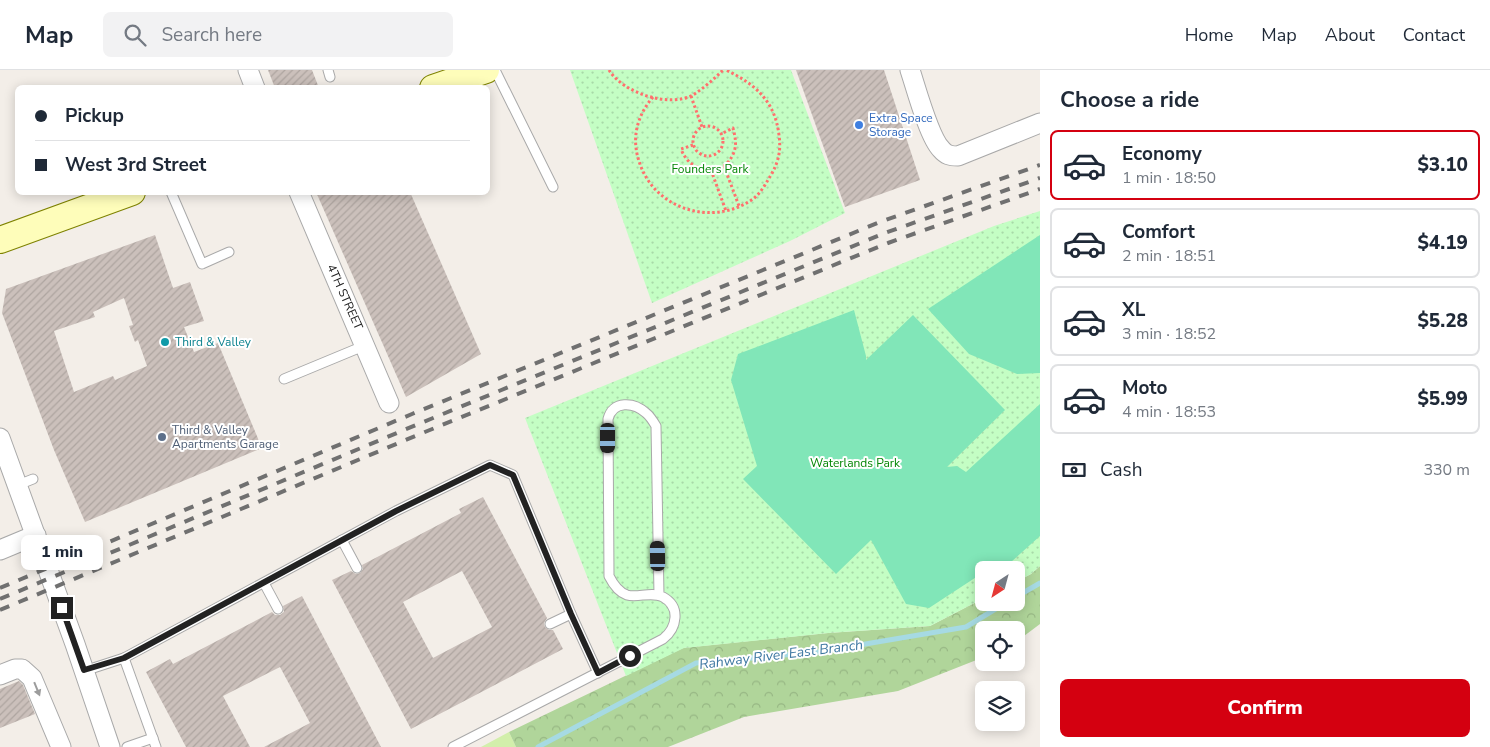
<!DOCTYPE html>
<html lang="en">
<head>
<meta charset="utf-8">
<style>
  :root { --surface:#fff; --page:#f2f2f3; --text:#1f2937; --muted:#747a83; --line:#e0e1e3; --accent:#d40010 }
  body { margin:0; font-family:"Nunito Sans",sans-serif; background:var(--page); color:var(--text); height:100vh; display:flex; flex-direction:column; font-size:19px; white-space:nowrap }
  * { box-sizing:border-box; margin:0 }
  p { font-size:16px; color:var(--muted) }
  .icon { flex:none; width:28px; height:28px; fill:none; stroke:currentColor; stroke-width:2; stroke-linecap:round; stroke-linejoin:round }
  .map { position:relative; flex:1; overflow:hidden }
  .panel { display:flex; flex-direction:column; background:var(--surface); width:450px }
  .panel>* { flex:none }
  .banner { position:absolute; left:15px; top:15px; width:475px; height:110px; border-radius:8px; box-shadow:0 2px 12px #0003; display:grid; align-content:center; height:110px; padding:0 20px; background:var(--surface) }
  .needle { width:32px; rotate:216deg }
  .tools { position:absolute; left:975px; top:491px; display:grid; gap:10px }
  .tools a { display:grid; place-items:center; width:50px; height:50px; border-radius:8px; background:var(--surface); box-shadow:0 2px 12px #0003; font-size:25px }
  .end { position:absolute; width:22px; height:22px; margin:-11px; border:6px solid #222; background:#fff; box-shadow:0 0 0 2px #fff }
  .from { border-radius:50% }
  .bubble { position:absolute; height:35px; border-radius:8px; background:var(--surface); box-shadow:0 2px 12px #0003; font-size:16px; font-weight:800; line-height:35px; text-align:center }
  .car { position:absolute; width:15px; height:30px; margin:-15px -8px; border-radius:6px; box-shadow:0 0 4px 1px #0007; background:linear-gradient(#222 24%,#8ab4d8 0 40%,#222 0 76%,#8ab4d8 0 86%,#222 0) }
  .banner b { display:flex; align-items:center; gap:18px; height:48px; font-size:19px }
  .banner b+b { border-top:1px solid var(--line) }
  .banner i { width:12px; height:12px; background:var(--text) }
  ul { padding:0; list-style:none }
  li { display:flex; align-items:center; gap:15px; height:70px; margin:0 10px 8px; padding:0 10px; border:2px solid var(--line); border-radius:8px }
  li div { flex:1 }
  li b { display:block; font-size:19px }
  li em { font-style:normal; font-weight:800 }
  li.on { border-color:var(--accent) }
  li>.icon { width:45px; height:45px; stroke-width:1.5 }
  h2 { padding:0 20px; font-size:22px; line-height:60px }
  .pay { display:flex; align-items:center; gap:12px; height:55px; padding:0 20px; font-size:19px }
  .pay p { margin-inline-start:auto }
  .action { display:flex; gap:10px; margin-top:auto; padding:10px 20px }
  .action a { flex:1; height:58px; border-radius:8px; background:var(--accent); color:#fff; font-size:20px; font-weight:800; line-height:58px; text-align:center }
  header { display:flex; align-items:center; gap:30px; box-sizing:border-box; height:70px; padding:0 25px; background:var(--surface); border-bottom:1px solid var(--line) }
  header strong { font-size:24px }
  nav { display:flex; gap:28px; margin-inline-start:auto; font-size:18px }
  .search { width:350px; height:45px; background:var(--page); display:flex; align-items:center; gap:12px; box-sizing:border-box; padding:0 18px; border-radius:8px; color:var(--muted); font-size:19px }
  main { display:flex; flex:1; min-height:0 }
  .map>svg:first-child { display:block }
</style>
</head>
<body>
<header>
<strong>Map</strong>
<div class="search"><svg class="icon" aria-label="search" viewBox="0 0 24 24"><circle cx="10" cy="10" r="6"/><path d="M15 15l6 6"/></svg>Search here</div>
<nav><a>Home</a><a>Map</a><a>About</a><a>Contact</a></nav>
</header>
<main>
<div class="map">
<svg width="1040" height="677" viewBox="0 0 1040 677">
  <defs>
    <pattern id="forest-crowns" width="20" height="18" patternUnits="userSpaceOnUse" patternTransform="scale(1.25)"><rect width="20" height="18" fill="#b0d59a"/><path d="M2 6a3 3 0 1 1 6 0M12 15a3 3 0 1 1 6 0" fill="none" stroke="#97b784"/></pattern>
    <pattern id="park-dots" width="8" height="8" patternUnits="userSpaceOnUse" patternTransform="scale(1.25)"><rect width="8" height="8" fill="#c4fec4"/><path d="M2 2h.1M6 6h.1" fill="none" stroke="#a8d9a8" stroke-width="1.8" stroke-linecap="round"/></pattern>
    <pattern id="building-hatch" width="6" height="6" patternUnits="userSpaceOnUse" patternTransform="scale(1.25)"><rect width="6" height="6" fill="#cbc0bb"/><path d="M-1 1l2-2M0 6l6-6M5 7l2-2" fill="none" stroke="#aea5a0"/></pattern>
  </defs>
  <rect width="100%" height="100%" fill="#f3eee8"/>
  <!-- grass -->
  <path fill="#d2efab" d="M 509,662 L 516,677 L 481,677 Z"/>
  <!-- forest -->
  <path fill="url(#forest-crowns)" d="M 1040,496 L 1040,554 L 1016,572 L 1016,560 L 984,560 L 984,587 L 898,621 L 744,647 L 668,677 L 516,677 L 509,662 L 683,578 L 828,563 L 930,556 L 984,528 L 984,532 L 1016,532 L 1016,512 L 1031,504 Z"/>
  <!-- park -->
  <g fill="url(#park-dots)">
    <path d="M 570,0 L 791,0 L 845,143 L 790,171 L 652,233 Z"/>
    <path d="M 1040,141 L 1040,496 L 1031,504 L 1016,512 L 1016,500 L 984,500 L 984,528 L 930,556 L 828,563 L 684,578 L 626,606 L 525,348 L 994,156 Z"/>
  </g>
  <!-- pitch -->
  <g fill="#81e6b8">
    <path d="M 1040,165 L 1040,303 L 1017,304 L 969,284 L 928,239 Z"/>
    <path d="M 854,240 L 866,286 L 866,290 L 913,245 L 1005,340 L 947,397 L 957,396 L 966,402 L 1040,334 L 1040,466 L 1002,500 L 997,494 L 987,500 L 984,500 L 984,502 L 929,538 L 906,534 L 871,470 L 836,504 L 743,409 L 757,396 L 731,310 L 738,284 Z"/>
  </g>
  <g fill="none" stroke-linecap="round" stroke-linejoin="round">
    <!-- stream -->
    <g stroke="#a6dae3" stroke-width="5">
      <path d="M 1016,527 L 1040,513"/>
      <path d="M 538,677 L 696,593 L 818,582 L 966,557 L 1007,532"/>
    </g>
  </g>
  <!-- building -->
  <g fill="url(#building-hatch)" fill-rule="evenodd">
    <path d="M 268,0 L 312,0 L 319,18 L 275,18 Z"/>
    <path d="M 796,0 L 884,0 L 920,110 L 845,137 Z"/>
    <path d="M 316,122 L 410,122 L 481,284 L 406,327 Z"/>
    <path d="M 155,165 L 173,218 L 190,212 L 204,251 L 184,257 L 194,282 L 218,273 L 262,378 L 85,452 L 54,380 L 2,243 L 6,219 ZM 124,228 L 133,255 L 129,256 L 135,272 L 138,270 L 147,296 L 115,310 L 113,306 L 74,322 L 54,261 L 95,247 L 93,242 Z"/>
    <path d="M 483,427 L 547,548 L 544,553 L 545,557 L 549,560 L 553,560 L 563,579 L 411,659 L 332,510 L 351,501 L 356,504 L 360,503 L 363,499 L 362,495 L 461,443 L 459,439 ZM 462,501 L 492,557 L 433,588 L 403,532 Z"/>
    <path d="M 302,526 L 381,677 L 264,677 L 310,653 L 280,597 L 223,626 L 250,677 L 186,677 L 146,602 L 170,589 L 173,594 L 272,542 L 275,545 L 280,545 L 284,542 L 283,536 Z"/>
    <path d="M 19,611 L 23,615 L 35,644 L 0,658 L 0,619 Z"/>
  </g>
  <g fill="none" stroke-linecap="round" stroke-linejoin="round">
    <!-- lane casing -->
    <g stroke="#a9a9a9" stroke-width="11">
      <g id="lane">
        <path d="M 328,0 L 330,7"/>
        <path d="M 495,0 L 553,117"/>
        <path d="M 171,122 L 202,194 L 229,182"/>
        <path d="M 284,309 L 366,275"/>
        <path d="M 18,415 L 33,409"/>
        <path d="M 342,470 L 357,498"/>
        <path d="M 264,513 L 278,539"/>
        <path d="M 550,554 L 571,544"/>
        <path d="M 124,588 L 156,677"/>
        <path d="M 84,601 L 124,588 L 396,441 L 490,395 L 513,405 L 571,544 L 598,603"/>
        <path d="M 127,677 L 153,668"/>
        <path d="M 453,677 L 663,569 C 677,558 681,537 663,527 C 652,521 638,528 627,525 C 618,522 613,514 609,506 L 608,349 C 613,330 634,332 646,343 C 650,346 653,351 656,356 L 659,525"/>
      </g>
    </g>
    <!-- street casing -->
    <g stroke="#a9a9a9" stroke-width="21">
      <g id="street">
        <path d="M 248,0 L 255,18"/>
        <path d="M 910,0 C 916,18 929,67 941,79 C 946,85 950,86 958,86 L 1040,53"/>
        <path d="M 299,122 L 389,333"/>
        <path d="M 0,368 L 75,574 L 110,677"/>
        <path d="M 0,480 L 36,465"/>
        <path d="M 0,605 L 15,599 L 22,599 L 32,608 L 61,677"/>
      </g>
    </g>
    <!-- secondary casing -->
    <g stroke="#7e8200" stroke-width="28">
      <g id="secondary">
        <path d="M 433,18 L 486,0"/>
        <path d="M 0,170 L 132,122"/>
      </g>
    </g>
    <!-- path -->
    <g stroke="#ff706d" stroke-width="3" stroke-dasharray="2.5 2.5" stroke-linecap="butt">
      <path d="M 609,0 C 623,23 669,38 693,25 C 704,18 714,9 723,0"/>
      <path d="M 691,26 L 702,57"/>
      <path d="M 653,27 C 636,47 631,70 640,94 C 656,140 713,157 753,129 C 761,123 766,113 771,105 C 779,91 781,80 779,65 C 775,31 755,14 726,0"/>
      <circle cx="708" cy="71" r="15"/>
      <path d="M 693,75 L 681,79 C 690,104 724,109 734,82 C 737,74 735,66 733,58 L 721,64"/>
      <path d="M 724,96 L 739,136"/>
      <path d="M 711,100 L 726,141"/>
    </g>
    <!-- lane -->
    <use href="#lane" stroke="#fff" stroke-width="9"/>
    <!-- street -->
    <use href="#street" stroke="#fff" stroke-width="19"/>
    <!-- secondary -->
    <use href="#secondary" stroke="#fefdba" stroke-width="26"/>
    <!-- rail -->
    <g stroke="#707070" stroke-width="4" stroke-dasharray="10 10" stroke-linecap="butt">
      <path d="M 0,518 L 412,344 L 880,152 L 1040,95"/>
      <path d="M 0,529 L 416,355 L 885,163 L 1040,108"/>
      <path d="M 0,540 L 420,364 L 888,173 L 1040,119"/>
    </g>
  </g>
  <!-- one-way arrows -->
  <defs><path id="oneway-solid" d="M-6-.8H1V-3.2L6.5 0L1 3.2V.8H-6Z" transform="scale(1.25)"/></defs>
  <use fill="#9c9c9c" href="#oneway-solid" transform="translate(37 619) rotate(68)"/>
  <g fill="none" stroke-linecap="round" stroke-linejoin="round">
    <!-- route -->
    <path stroke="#222" stroke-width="6" d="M 62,538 L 84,600 L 124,588 L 396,441 L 490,395 L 513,405 L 571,544 L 598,603 L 630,586"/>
  </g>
  <!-- markers -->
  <circle fill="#3f7fe0" stroke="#fff" stroke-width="2" cx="859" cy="55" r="5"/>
  <circle fill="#0f9aa8" stroke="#fff" stroke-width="2" cx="165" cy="272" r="5"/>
  <circle fill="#5c6f8a" stroke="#fff" stroke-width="2" cx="162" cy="367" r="5"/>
  <g text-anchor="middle" stroke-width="4" stroke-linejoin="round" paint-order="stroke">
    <!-- shop labels -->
    <g font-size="12" fill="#366cbe" stroke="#fff" text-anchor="start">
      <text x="869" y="52">Extra Space<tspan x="869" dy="14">Storage</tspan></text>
    </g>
    <!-- park labels -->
    <g font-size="12" fill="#048605" stroke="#fff">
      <text x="710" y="103">Founders Park</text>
      <text x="855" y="397">Waterlands Park</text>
    </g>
    <!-- street labels -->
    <g font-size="12" fill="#222" stroke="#fff">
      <text transform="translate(345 227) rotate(66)" y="4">4TH STREET</text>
    </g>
    <!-- culture labels -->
    <g font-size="12" fill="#0d838f" stroke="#fff" text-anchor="start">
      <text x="175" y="276">Third &amp; Valley</text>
    </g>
    <!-- service labels -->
    <g font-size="12" fill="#4e5e75" stroke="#fff" text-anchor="start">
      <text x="172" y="364">Third &amp; Valley<tspan x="172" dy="14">Apartments Garage</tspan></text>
    </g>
    <!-- water labels -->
    <g font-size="14" font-style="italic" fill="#3d77a1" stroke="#fff">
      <text transform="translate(781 584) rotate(-7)" y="5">Rahway River East Branch</text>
    </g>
  </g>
</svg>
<div class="tools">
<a><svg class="needle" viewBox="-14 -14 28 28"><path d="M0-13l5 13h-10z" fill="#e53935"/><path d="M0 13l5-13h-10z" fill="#747a83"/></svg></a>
<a><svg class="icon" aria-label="locate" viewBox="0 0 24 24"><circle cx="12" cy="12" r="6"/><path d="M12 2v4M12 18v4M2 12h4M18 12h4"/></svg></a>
<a><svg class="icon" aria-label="layers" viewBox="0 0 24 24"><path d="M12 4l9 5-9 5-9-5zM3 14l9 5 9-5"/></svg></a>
</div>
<i class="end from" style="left:630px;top:586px"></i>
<i class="end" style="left:62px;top:538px"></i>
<div class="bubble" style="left:21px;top:465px;width:82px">1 min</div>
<i class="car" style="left:608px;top:368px;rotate:180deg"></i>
<i class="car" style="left:658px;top:486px;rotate:359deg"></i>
<div class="banner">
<b><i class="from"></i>Pickup</b>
<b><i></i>West 3rd Street</b>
</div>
</div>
<section class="panel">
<h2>Choose a ride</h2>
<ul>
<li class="on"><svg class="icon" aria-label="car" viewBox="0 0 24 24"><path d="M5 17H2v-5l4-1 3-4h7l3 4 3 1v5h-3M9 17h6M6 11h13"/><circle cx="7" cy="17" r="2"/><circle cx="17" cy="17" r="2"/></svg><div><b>Economy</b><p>1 min · 18:50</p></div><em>$3.10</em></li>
<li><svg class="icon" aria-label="car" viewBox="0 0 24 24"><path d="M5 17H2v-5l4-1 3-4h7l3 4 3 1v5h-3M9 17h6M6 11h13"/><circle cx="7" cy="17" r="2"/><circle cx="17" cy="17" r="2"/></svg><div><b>Comfort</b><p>2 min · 18:51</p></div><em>$4.19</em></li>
<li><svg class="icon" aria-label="car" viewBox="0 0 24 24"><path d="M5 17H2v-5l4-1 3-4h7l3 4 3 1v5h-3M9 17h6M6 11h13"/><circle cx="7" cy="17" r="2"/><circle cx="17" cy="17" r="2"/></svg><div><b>XL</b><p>3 min · 18:52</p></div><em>$5.28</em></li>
<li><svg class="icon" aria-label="car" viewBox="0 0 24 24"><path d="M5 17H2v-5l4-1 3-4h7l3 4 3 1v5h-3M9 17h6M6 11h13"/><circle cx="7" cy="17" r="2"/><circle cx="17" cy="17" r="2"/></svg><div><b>Moto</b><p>4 min · 18:53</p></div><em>$5.99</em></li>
</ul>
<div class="pay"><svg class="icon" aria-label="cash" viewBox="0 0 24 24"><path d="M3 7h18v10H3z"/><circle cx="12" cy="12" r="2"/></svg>Cash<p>330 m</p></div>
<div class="action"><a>Confirm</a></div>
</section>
</main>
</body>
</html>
